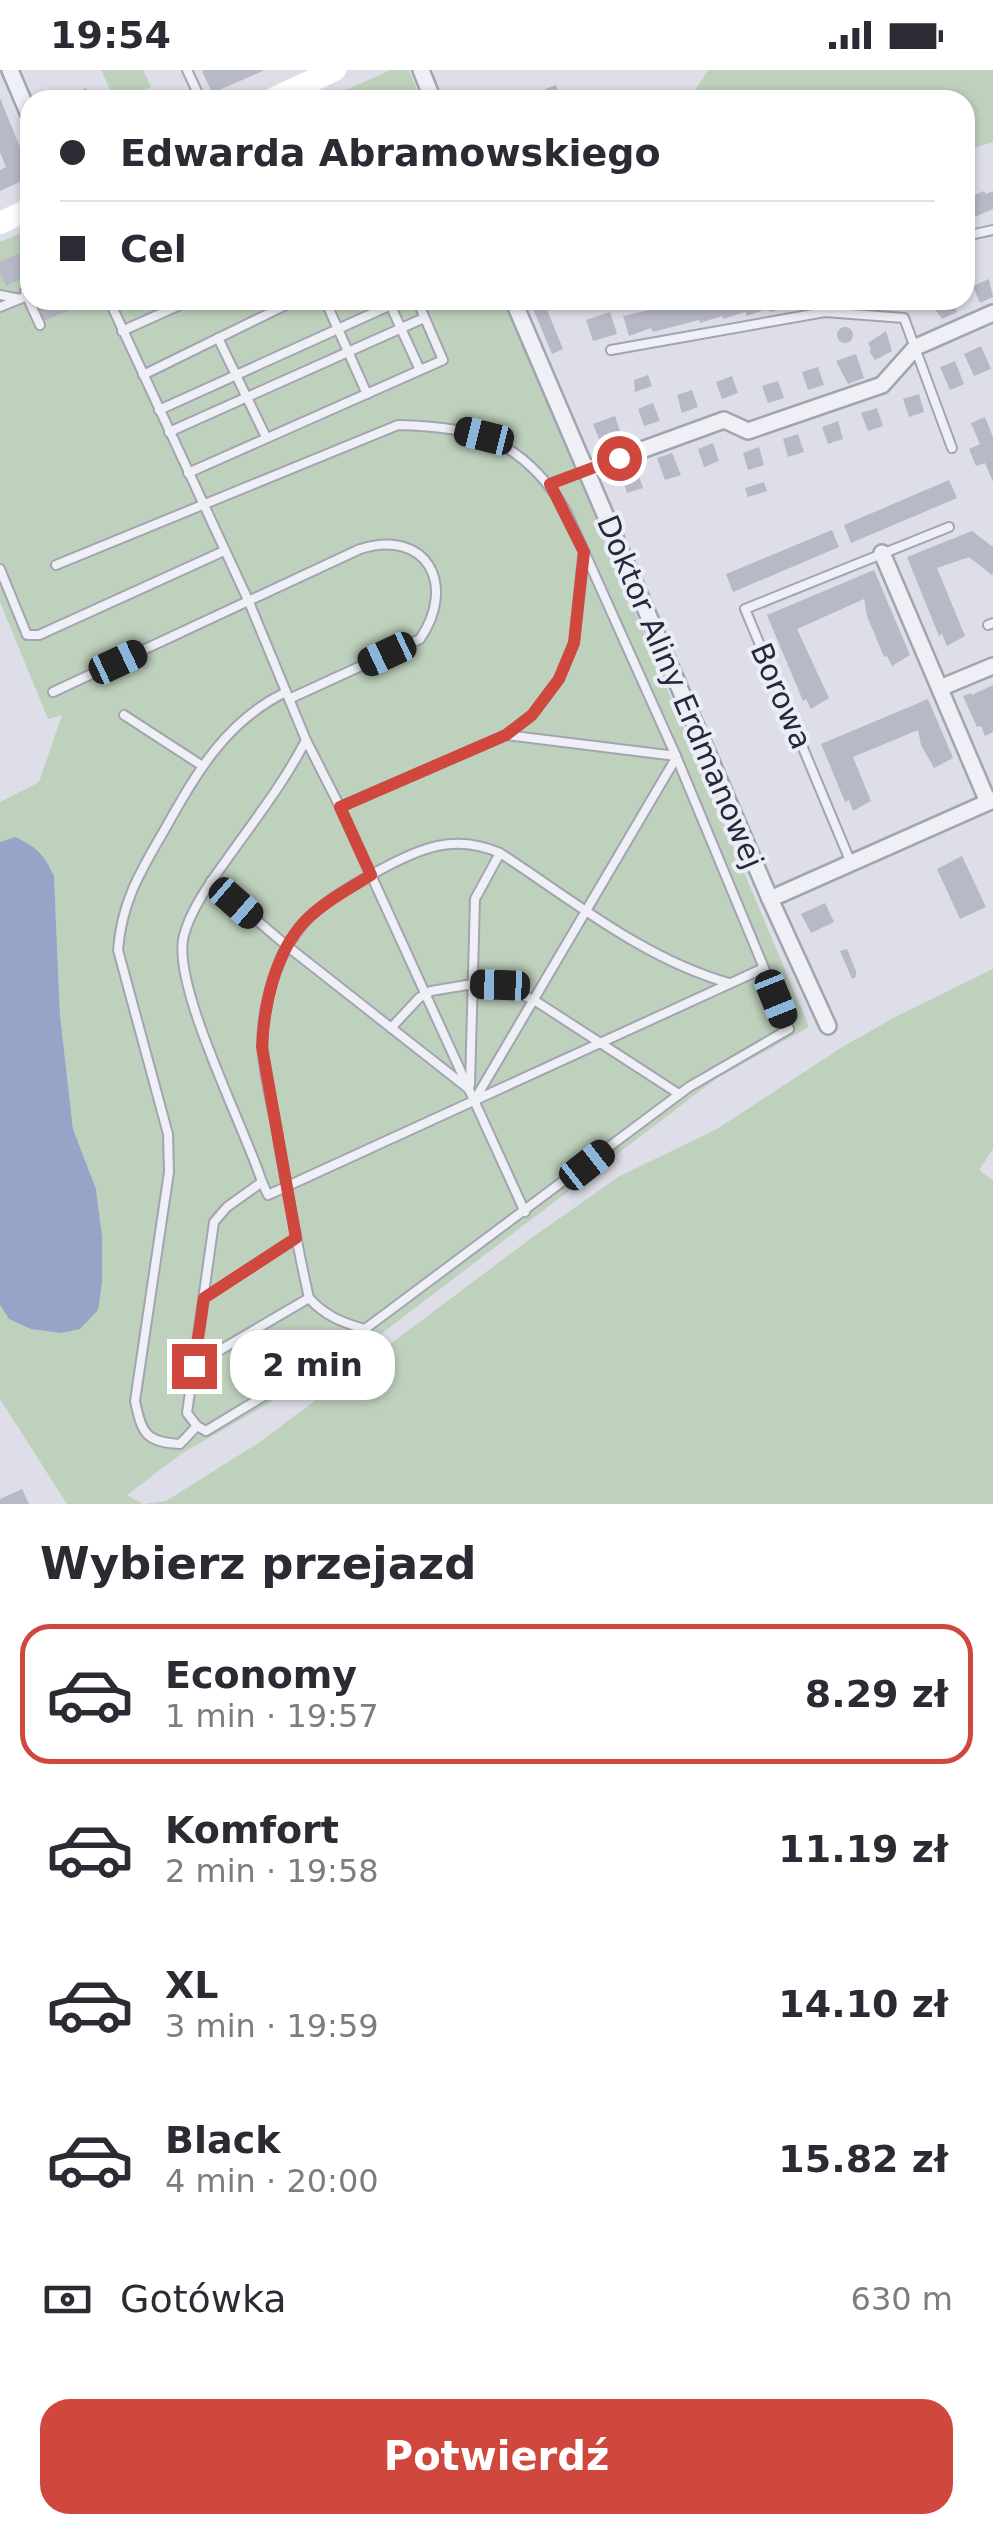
<!DOCTYPE html>
<html lang="pl">
<head>
<meta charset="utf-8">
<style>
  :root { --surface:#fff; --page:#f2f2f3; --text:#2b2b33; --muted:#7c7c81; --line:#e1e1e2; --accent:#d0473d }
  body { margin:0; font-family:"DejaVu Sans",sans-serif; background:var(--page); color:var(--text); height:100vh; display:flex; flex-direction:column; font-size:38px; white-space:nowrap }
  * { box-sizing:border-box; margin:0 }
  p { font-size:32px; color:var(--muted) }
  .icon { flex:none; width:55px; height:55px; fill:none; stroke:currentColor; stroke-width:2; stroke-linecap:round; stroke-linejoin:round }
  .map { position:relative; height:1434px; overflow:hidden }
  .panel { display:flex; flex-direction:column; background:var(--surface); flex:1 }
  .panel>* { flex:none }
  .hud { position:absolute; left:20px; top:20px; width:955px; height:220px; border-radius:30px; box-shadow:0 2px 8px #0004; display:grid; align-content:center; height:220px; padding:0 40px; background:var(--surface) }
  .end { position:absolute; width:45px; height:45px; margin:-22px; border:12px solid #d0473d; background:#fff; box-shadow:0 0 0 5px #fff }
  .from { border-radius:50% }
  .bubble { position:absolute; height:70px; border-radius:30px; background:var(--surface); box-shadow:0 2px 8px #0004; font-size:32px; font-weight:800; line-height:70px; text-align:center }
  .car { position:absolute; width:30px; height:60px; margin:-30px -15px; border-radius:12px; box-shadow:0 0 8px 2px #0007; background:linear-gradient(#222 24%,#8ab4d8 0 40%,#222 0 76%,#8ab4d8 0 86%,#222 0) }
  .hud b { display:flex; align-items:center; gap:35px; height:95px; font-size:38px }
  .hud b+b { border-top:2px solid var(--line) }
  .hud i { width:25px; height:25px; background:var(--text) }
  ul { padding:0; list-style:none }
  li { display:flex; align-items:center; gap:30px; height:140px; margin:0 20px 15px; padding:0 20px; border:5px solid transparent; border-radius:30px }
  li div { flex:1 }
  li b { display:block; font-size:38px }
  li em { font-style:normal; font-weight:800 }
  li.current { border-color:var(--accent) }
  li>.icon { width:90px; height:90px; stroke-width:1.5 }
  h2 { padding:0 40px; font-size:45px; line-height:120px }
  .pay { display:flex; align-items:center; gap:25px; height:110px; padding:0 40px; font-size:38px }
  .pay p { margin-inline-start:auto }
  .button { display:flex; gap:20px; margin-top:auto; padding:20px 40px }
  .button a { flex:1; height:115px; border-radius:30px; background:var(--accent); color:#fff; font-size:40px; font-weight:800; line-height:115px; text-align:center }
  .status { display:flex; justify-content:space-between; align-items:center; height:70px; padding:0 50px; background:var(--surface); direction:ltr }
  .status svg { height:28px; fill:currentColor }
  .map>svg:first-child { display:block }
</style>
</head>
<body>
<div class="status"><b>19:54</b><svg viewBox="0 0 49 12"><path d="M0 12V9h3v3zM5 12V6h3v6zM10 12V3h3v9zM15 12V0h3v12zM26 1h20v11H26zM47 4h2v5h-2z"/></svg></div>
<div class="map">
<svg width="993" height="1434" viewBox="0 0 993 1434">
  <rect width="100%" height="100%" fill="#dddee7"/>
  <!-- green -->
  <g fill="#bed1bd">
    <path d="M 101,0 L 143,0 L 151,17 L 123,30 L 115,30 Z"/>
    <path d="M 391,0 L 409,0 L 421,30 L 323,30 Z"/>
    <path d="M 708,0 L 993,0 L 993,72 L 965,81 L 965,30 L 689,30 Z"/>
    <path d="M 30,159 L 30,230 L 504,230 L 809,957 L 717,1008 L 356,1283 L 181,1384 L 127,1425 L 143,1434 L 166,1431 L 260,1372 L 530,1169 L 618,1107 L 717,1059 L 844,976 L 899,945 L 993,899 L 993,1079 L 979,1100 L 993,1111 L 993,1434 L 67,1434 L 0,1329 L 0,1235 L 9,1249 L 97,1240 L 102,1213 L 102,1166 L 96,1119 L 73,1059 L 60,945 L 54,806 L 15,767 L 0,772 L 0,732 L 39,712 L 62,645 L 48,649 L 0,532 L 0,172 Z"/>
  </g>
  <!-- water -->
  <path fill="#96a4c8" d="M 15,767 C 36,776 44,785 54,806 L 60,945 L 73,1059 L 96,1119 L 102,1166 L 102,1213 L 98,1240 L 80,1259 L 61,1263 L 31,1259 L 9,1249 L 0,1235 L 0,772 Z"/>
  <!-- building -->
  <g fill="#b7b9c7">
    <path d="M 205,0 L 265,0 L 212,23 L 202,1 Z"/>
    <path d="M 556,15 L 562,30 L 528,30 L 546,22 L 545,19 Z"/>
    <path d="M 86,18 L 91,30 L 60,30 Z"/>
    <path d="M 0,28 L 30,102 L 28,108 L 0,121 L 0,100 L 6,97 L 0,82 Z"/>
    <path d="M 984,121 L 986,124 L 993,121 L 993,139 L 970,149 L 968,146 L 965,147 L 965,129 Z"/>
    <path d="M 30,178 L 30,205 L 6,216 L 0,203 L 0,192 Z"/>
    <path d="M 989,209 L 993,227 L 980,233 L 973,216 Z"/>
    <path d="M 50,230 L 79,230 L 81,235 L 44,251 L 39,240 L 51,234 Z"/>
    <path d="M 543,230 L 563,279 L 552,284 L 531,234 Z"/>
    <path d="M 693,230 L 694,234 L 705,230 L 814,230 L 770,242 L 769,238 L 747,246 L 745,242 L 723,249 L 722,246 L 700,253 L 699,250 L 653,262 L 651,258 L 629,266 L 623,246 Z"/>
    <path d="M 938,230 L 952,230 L 957,242 L 942,249 L 931,233 Z"/>
    <path d="M 610,242 L 617,264 L 593,271 L 586,250 Z"/>
    <circle cx="845" cy="265" r="8"/>
    <path d="M 886,261 L 892,281 L 875,290 L 869,281 L 871,280 L 868,273 Z"/>
    <path d="M 981,276 L 991,299 L 974,306 L 964,284 Z"/>
    <path d="M 856,284 L 864,308 L 848,314 L 836,291 Z"/>
    <path d="M 955,291 L 964,314 L 950,320 L 940,297 Z"/>
    <path d="M 818,297 L 824,315 L 808,320 L 802,302 Z"/>
    <path d="M 648,305 L 652,316 L 635,322 L 634,310 Z"/>
    <path d="M 732,306 L 738,323 L 722,329 L 716,312 Z"/>
    <path d="M 778,311 L 784,328 L 768,333 L 762,316 Z"/>
    <path d="M 692,320 L 698,337 L 682,343 L 677,325 Z"/>
    <path d="M 919,324 L 924,342 L 909,347 L 903,329 Z"/>
    <path d="M 653,333 L 660,351 L 644,356 L 638,339 Z"/>
    <path d="M 877,338 L 883,356 L 868,361 L 861,343 Z"/>
    <path d="M 615,346 L 623,370 L 609,374 L 604,367 L 599,369 L 593,354 Z"/>
    <path d="M 985,347 L 993,367 L 993,412 L 985,393 L 976,396 L 969,379 L 980,374 L 971,353 Z"/>
    <path d="M 838,351 L 843,369 L 828,374 L 822,357 Z"/>
    <path d="M 798,364 L 804,382 L 788,387 L 783,369 Z"/>
    <path d="M 713,373 L 719,391 L 704,397 L 698,379 Z"/>
    <path d="M 759,377 L 764,395 L 748,400 L 743,383 Z"/>
    <path d="M 672,383 L 681,405 L 665,410 L 657,388 Z"/>
    <path d="M 637,400 L 643,418 L 627,423 L 621,405 Z"/>
    <path d="M 949,410 L 957,428 L 851,473 L 844,455 Z"/>
    <path d="M 764,412 L 767,421 L 748,427 L 745,418 Z"/>
    <path d="M 832,460 L 839,477 L 733,522 L 726,504 Z"/>
    <path d="M 972,461 L 993,477 L 993,502 L 992,505 L 969,487 L 937,498 L 965,566 L 947,576 L 942,564 L 939,566 L 907,487 Z"/>
    <path d="M 874,500 L 910,585 L 892,596 L 887,586 L 884,587 L 867,546 L 864,529 L 797,559 L 829,628 L 811,639 L 806,629 L 803,631 L 767,545 Z"/>
    <path d="M 993,615 L 993,662 L 985,666 L 981,656 L 977,657 L 963,626 L 971,623 L 972,625 Z"/>
    <path d="M 928,629 L 953,688 L 934,698 L 921,675 L 918,660 L 853,687 L 871,731 L 853,741 L 849,730 L 845,732 L 821,674 Z"/>
    <path d="M 962,786 L 986,837 L 960,849 L 937,799 Z"/>
    <path d="M 825,833 L 834,852 L 811,863 L 801,844 Z"/>
    <path d="M 847,879 L 856,901 L 856,907 L 852,909 L 840,881 Z"/>
    <path d="M 22,1419 L 29,1434 L 0,1434 L 0,1429 Z"/>
  </g>
  <g fill="none" stroke-linecap="round" stroke-linejoin="round">
    <!-- lane casing -->
    <g stroke="#a2a4b1" stroke-width="12">
      <g id="lane">
        <path d="M 187,0 L 201,30"/>
        <path d="M 965,166 L 993,160"/>
        <path d="M 30,213 L 25,222 L 40,255"/>
        <path d="M 0,225 L 20,229"/>
        <path d="M 109,230 L 249,532 L 306,670 L 340,737 L 525,1142"/>
        <path d="M 325,230 L 367,324"/>
        <path d="M 388,230 L 420,300"/>
        <path d="M 0,237 L 27,226"/>
        <path d="M 122,261 L 191,230"/>
        <path d="M 218,268 L 266,367"/>
        <path d="M 611,280 L 825,242 L 904,248 L 952,378"/>
        <path d="M 143,305 L 296,230"/>
        <path d="M 159,340 L 402,230"/>
        <path d="M 169,362 L 424,248"/>
        <path d="M 188,403 L 443,290 L 417,230"/>
        <path d="M 549,414 L 584,401"/>
        <path d="M 56,495 L 398,355 C 477,357 523,370 566,441 L 676,686 L 764,898 L 268,1125 L 262,1112"/>
        <path d="M 0,499 L 27,565 L 39,565 L 224,481"/>
        <path d="M 988,555 L 993,553"/>
        <path d="M 53,622 L 360,479 C 427,458 457,515 420,569 L 289,629"/>
        <path d="M 124,645 L 201,695"/>
        <path d="M 506,665 L 676,686"/>
        <path d="M 306,670 C 285,711 257,747 230,785 C 213,809 192,836 184,865 C 170,913 245,1058 262,1112 L 227,1137 L 214,1152 L 187,1343 L 197,1356 L 206,1361 L 302,1303 L 365,1259 L 689,1017 L 789,959 L 764,898"/>
        <path d="M 340,737 L 506,665 L 532,645 L 559,609 L 574,573 L 583,486"/>
        <path d="M 851,793 L 745,539 L 949,457"/>
        <path d="M 211,811 L 287,876 L 469,1019"/>
        <path d="M 391,958 L 419,928 L 431,921 L 473,914 L 499,915 L 534,930 L 679,1024"/>
        <path d="M 470,1015 L 475,829 L 500,783"/>
        <path d="M 474,1031 L 676,688"/>
        <path d="M 204,1228 L 296,1168"/>
        <path d="M 365,1259 C 343,1253 325,1246 309,1228 C 296,1171 286,1114 276,1056 C 270,1025 260,990 263,958 C 266,923 280,880 304,853 C 323,831 353,815 378,801 C 420,778 454,763 500,783 C 574,831 644,889 729,913"/>
        <path d="M 193,1296 L 309,1228"/>
        <path d="M 197,1356 L 180,1374 C 146,1372 142,1364 135,1331 L 169,1102 L 168,1064 L 118,880 C 122,830 141,801 165,759 C 197,702 226,651 286,622"/>
      </g>
    </g>
    <!-- street casing -->
    <g stroke="#a2a4b1" stroke-width="20">
      <g id="street">
        <path d="M 10,0 L 30,47"/>
        <path d="M 421,0 L 433,30"/>
        <path d="M 513,230 L 770,829 L 828,956"/>
        <path d="M 584,401 L 724,350 L 748,361 L 882,315 L 916,277 L 993,243"/>
        <path d="M 882,483 L 988,732"/>
        <path d="M 940,618 L 993,596"/>
        <path d="M 770,829 L 993,730"/>
      </g>
    </g>
    <!-- lane -->
    <use href="#lane" stroke="#eff0f5" stroke-width="8"/>
    <!-- street -->
    <use href="#street" stroke="#eff0f5" stroke-width="15"/>
    <!-- secondary -->
    <g stroke="#fff" stroke-width="22">
      <path d="M 270,30 L 335,0"/>
      <path d="M 0,153 L 30,139"/>
    </g>
  </g>
  <g fill="none" stroke-linecap="round" stroke-linejoin="round">
    <!-- route -->
    <path stroke="#d0473d" stroke-width="12" d="M 194,1296 L 204,1228 L 296,1168 L 262,977 C 264,934 275,883 305,851 C 324,832 349,819 371,805 L 340,737 L 506,665 L 532,645 L 559,609 L 574,573 L 584,482 L 550,414 L 619,388"/>
  </g>
  <g text-anchor="middle" stroke-width="8" stroke-linejoin="round" paint-order="stroke">
    <!-- street labels -->
    <g font-size="30" fill="#26293e" stroke="#eceef5">
      <text transform="translate(680 622) rotate(67)" y="10">Doktor Aliny Erdmanowej</text>
      <text transform="translate(781 626) rotate(67)" y="10">Borowa</text>
    </g>
  </g>
</svg>
<i class="end from" style="left:619px;top:388px"></i>
<i class="end" style="left:194px;top:1296px"></i>
<div class="bubble" style="left:230px;top:1260px;width:165px">2 min</div>
<i class="car" style="left:484px;top:366px;rotate:284deg"></i>
<i class="car" style="left:387px;top:584px;rotate:245deg"></i>
<i class="car" style="left:118px;top:592px;rotate:65deg"></i>
<i class="car" style="left:236px;top:833px;rotate:131deg"></i>
<i class="car" style="left:500px;top:915px;rotate:272deg"></i>
<i class="car" style="left:776px;top:929px;rotate:158deg"></i>
<i class="car" style="left:587px;top:1095px;rotate:52deg"></i>
<div class="hud">
<b><i class="from"></i>Edwarda Abramowskiego</b>
<b><i></i>Cel</b>
</div>
</div>
<section class="panel">
<h2>Wybierz przejazd</h2>
<ul>
<li class="current"><svg class="icon" aria-label="car" viewBox="0 0 24 24"><path d="M5 17H2v-5l4-1 3-4h7l3 4 3 1v5h-3M9 17h6M6 11h13"/><circle cx="7" cy="17" r="2"/><circle cx="17" cy="17" r="2"/></svg><div><b>Economy</b><p>1 min · 19:57</p></div><em>8.29 zł</em></li>
<li><svg class="icon" aria-label="car" viewBox="0 0 24 24"><path d="M5 17H2v-5l4-1 3-4h7l3 4 3 1v5h-3M9 17h6M6 11h13"/><circle cx="7" cy="17" r="2"/><circle cx="17" cy="17" r="2"/></svg><div><b>Komfort</b><p>2 min · 19:58</p></div><em>11.19 zł</em></li>
<li><svg class="icon" aria-label="car" viewBox="0 0 24 24"><path d="M5 17H2v-5l4-1 3-4h7l3 4 3 1v5h-3M9 17h6M6 11h13"/><circle cx="7" cy="17" r="2"/><circle cx="17" cy="17" r="2"/></svg><div><b>XL</b><p>3 min · 19:59</p></div><em>14.10 zł</em></li>
<li><svg class="icon" aria-label="car" viewBox="0 0 24 24"><path d="M5 17H2v-5l4-1 3-4h7l3 4 3 1v5h-3M9 17h6M6 11h13"/><circle cx="7" cy="17" r="2"/><circle cx="17" cy="17" r="2"/></svg><div><b>Black</b><p>4 min · 20:00</p></div><em>15.82 zł</em></li>
</ul>
<div class="pay"><svg class="icon" aria-label="cash" viewBox="0 0 24 24"><path d="M3 7h18v10H3z"/><circle cx="12" cy="12" r="2"/></svg>Gotówka<p>630 m</p></div>
<div class="button"><a>Potwierdź</a></div>
</section>
</body>
</html>
